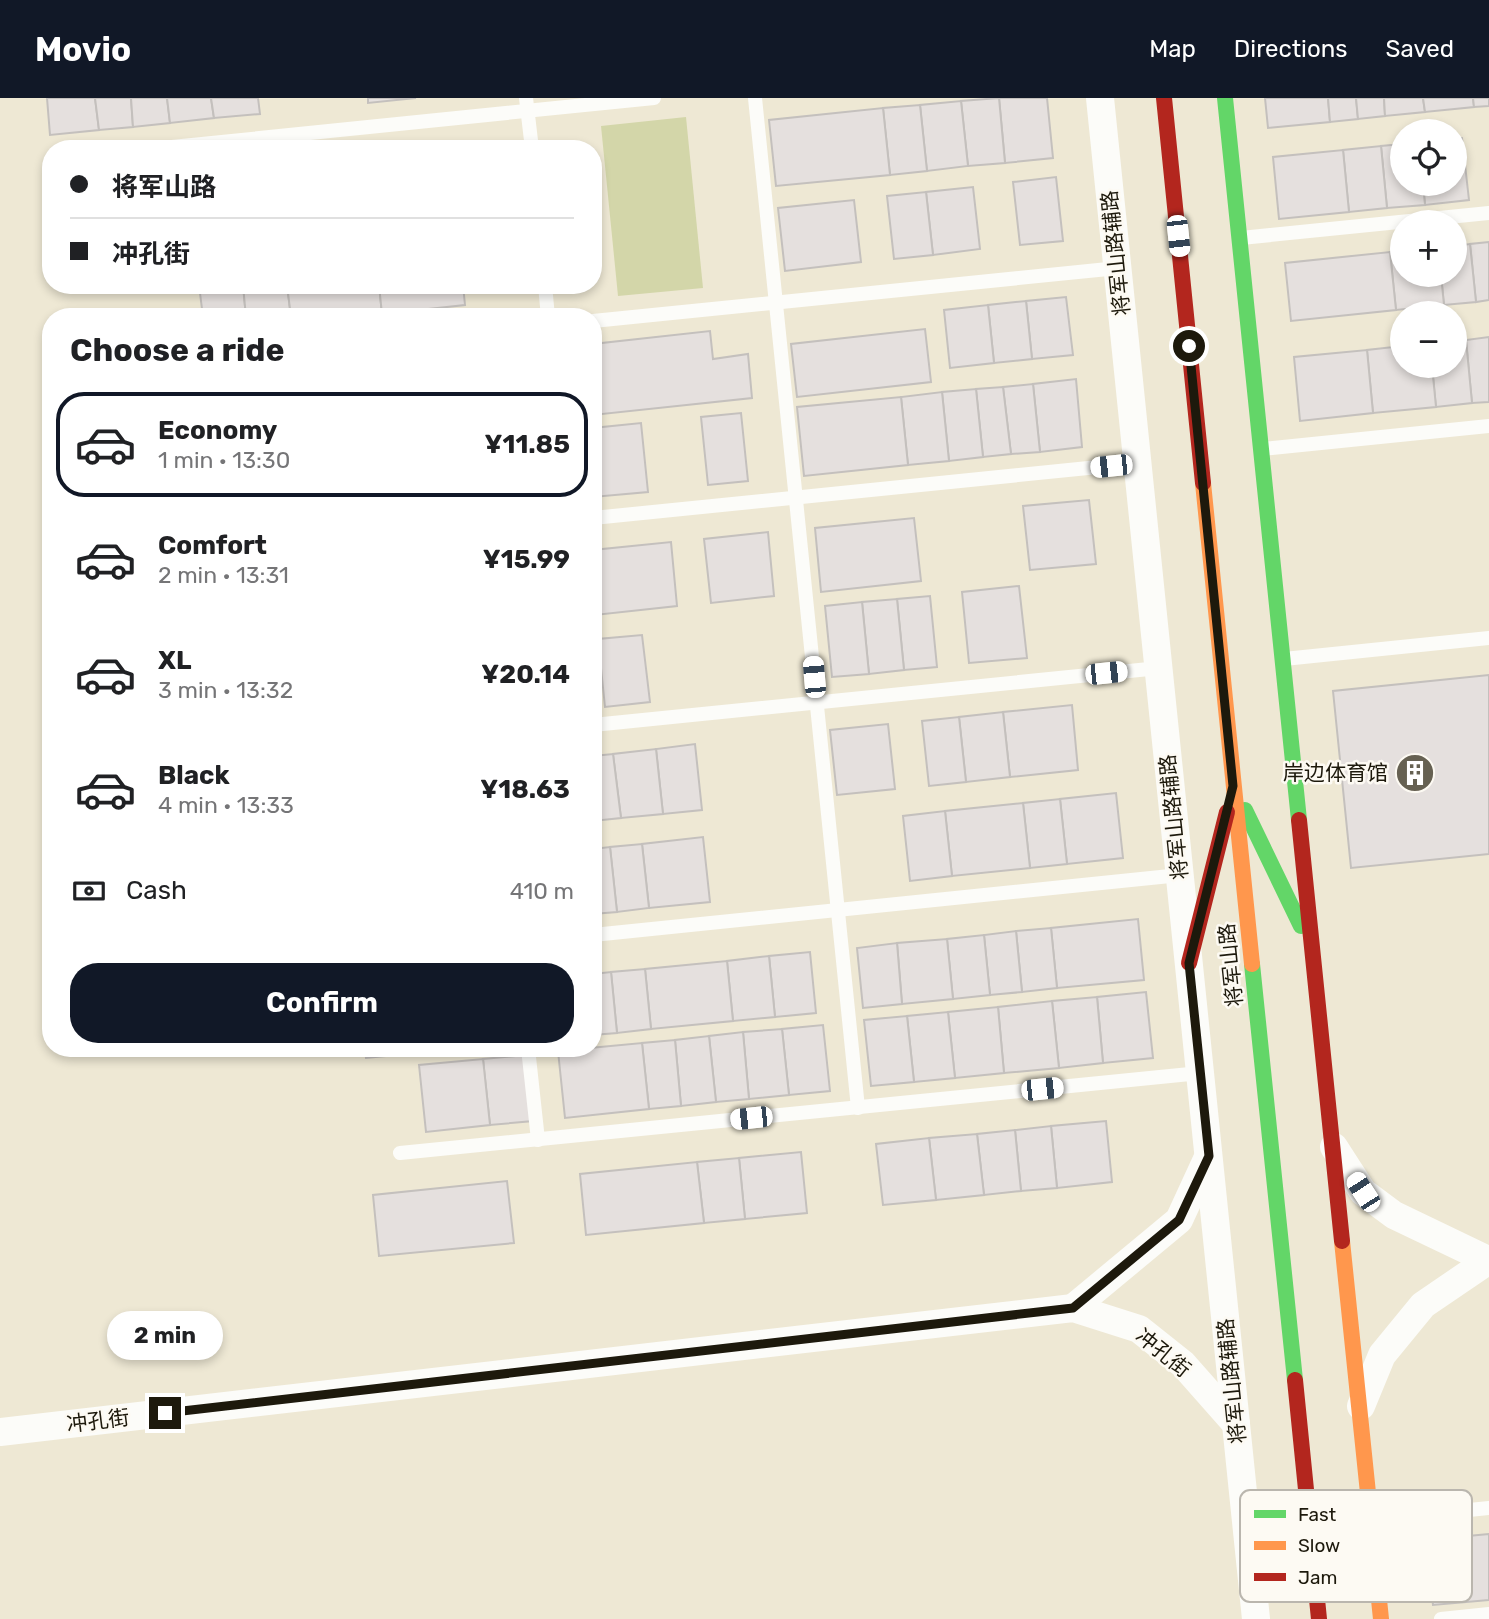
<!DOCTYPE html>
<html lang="en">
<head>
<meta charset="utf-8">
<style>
  :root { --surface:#fff; --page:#f6f6f6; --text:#202124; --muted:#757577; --line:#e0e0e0; --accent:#111827 }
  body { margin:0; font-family:Rubik,"Noto Sans SC",sans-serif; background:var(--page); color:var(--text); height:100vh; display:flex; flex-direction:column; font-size:26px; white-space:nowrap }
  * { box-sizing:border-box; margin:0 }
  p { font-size:23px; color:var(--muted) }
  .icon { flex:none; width:38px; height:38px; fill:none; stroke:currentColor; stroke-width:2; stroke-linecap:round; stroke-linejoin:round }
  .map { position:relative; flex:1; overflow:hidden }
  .details { position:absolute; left:42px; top:210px; width:560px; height:749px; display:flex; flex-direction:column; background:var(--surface); border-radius:28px; box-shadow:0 4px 10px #0003 }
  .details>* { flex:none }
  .hud { position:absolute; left:42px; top:42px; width:560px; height:154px; border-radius:28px; box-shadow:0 4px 10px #0003; display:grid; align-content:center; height:154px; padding:0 28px; background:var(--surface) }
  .controls { position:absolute; left:1390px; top:21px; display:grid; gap:14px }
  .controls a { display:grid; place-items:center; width:77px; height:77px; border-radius:50%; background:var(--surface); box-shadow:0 4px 10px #0003; font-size:35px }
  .end { position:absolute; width:32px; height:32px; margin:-16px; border:9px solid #1d190c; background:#fff; box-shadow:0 0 0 4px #fff }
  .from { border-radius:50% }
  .bubble { position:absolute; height:49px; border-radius:24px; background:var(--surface); box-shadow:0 4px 10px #0003; font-size:23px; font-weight:700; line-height:49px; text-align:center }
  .car { position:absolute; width:21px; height:42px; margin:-21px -10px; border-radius:9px; box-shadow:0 0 5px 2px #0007; background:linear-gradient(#fff 24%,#345 0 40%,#fff 0 76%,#345 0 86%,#fff 0) }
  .hud b { display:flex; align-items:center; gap:24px; height:66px; font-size:26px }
  .hud b+b { border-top:2px solid var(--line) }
  .hud i { width:18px; height:18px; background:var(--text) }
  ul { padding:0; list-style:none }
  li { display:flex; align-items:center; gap:21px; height:105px; margin:0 14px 10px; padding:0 14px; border:4px solid transparent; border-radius:28px }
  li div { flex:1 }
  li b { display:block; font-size:26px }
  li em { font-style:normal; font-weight:700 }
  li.current { border-color:var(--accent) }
  li>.icon { width:63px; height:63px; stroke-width:1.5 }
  h2 { padding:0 28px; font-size:32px; line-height:84px }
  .pay { display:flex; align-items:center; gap:18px; height:77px; padding:0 28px; font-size:26px }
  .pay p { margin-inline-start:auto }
  .action { display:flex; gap:14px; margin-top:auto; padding:14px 28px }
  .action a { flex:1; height:80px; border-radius:28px; background:var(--accent); color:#fff; font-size:28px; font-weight:700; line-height:80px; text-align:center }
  header { display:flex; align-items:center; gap:42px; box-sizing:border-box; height:98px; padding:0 35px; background:var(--accent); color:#fff }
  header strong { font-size:33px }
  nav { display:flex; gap:38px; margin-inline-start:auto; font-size:24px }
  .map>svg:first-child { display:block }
</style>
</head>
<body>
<header>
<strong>Movio</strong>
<nav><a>Map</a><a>Directions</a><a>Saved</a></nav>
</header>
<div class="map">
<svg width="1489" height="1521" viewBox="0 0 1489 1521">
  <rect width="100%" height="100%" fill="#eee8d4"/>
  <!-- green -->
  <path fill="#d3d6a9" d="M 686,19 L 703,190 L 618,198 L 601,28 Z"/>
  <!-- building -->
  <g fill="#e5e0de" stroke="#c4c0bd" stroke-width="2">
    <path d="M 47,0 L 95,0 L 99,32 L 50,37 Z"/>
    <path d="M 95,0 L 131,0 L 133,29 L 99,32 Z"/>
    <path d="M 131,0 L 167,0 L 170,25 L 133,29 Z"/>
    <path d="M 167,0 L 211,0 L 214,20 L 170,25 Z"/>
    <path d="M 211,0 L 258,0 L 260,16 L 214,20 Z"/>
    <path d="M 368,0 L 416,0 L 368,5 Z"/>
    <path d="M 999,0 L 1047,0 L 1053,60 L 1005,65 Z"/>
    <path d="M 999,0 L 1005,65 L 968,68 L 961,3 Z"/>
    <path d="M 1265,0 L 1328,0 L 1330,24 L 1268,30 Z"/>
    <path d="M 1328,0 L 1356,0 L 1358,21 L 1330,24 Z"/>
    <path d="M 1356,0 L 1384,0 L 1385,18 L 1358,21 Z"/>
    <path d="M 1384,0 L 1423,0 L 1425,14 L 1385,18 Z"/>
    <path d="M 1423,0 L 1473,0 L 1474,9 L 1425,14 Z"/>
    <path d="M 1473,0 L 1489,0 L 1489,8 L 1474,9 Z"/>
    <path d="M 961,3 L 968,68 L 927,73 L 920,7 Z"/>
    <path d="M 920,7 L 927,73 L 890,77 L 883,10 Z"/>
    <path d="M 883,10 L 890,77 L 776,88 L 769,22 Z"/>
    <path d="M 1462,40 L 1469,102 L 1425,107 L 1423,86 L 1454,86 L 1454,41 Z"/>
    <path d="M 1402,46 L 1402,86 L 1423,86 L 1425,107 L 1387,110 L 1381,48 Z"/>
    <path d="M 1381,48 L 1387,110 L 1349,114 L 1343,52 Z"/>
    <path d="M 1343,52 L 1349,114 L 1279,121 L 1273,59 Z"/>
    <path d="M 1056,79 L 1063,143 L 1020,147 L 1013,84 Z"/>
    <path d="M 973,89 L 980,151 L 933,157 L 926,94 Z"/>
    <path d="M 926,94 L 933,157 L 894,161 L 887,98 Z"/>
    <path d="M 854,102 L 861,164 L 785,173 L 778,110 Z"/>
    <path d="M 1489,144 L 1489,202 L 1476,204 L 1470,146 Z"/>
    <path d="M 1470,146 L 1476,204 L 1444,207 L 1441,177 L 1454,177 L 1454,148 Z"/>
    <path d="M 1402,153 L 1402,177 L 1441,177 L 1444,207 L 1396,212 L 1390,154 Z"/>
    <path d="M 1390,154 L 1396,212 L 1291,223 L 1285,165 Z"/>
    <path d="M 199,187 L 243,187 L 246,219 L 203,219 Z"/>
    <path d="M 243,187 L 287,187 L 291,219 L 246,219 Z"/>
    <path d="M 287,187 L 379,187 L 382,216 L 291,219 Z"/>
    <path d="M 379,187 L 463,187 L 465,207 L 382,216 Z"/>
    <path d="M 1066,199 L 1073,257 L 1032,261 L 1026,203 Z"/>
    <path d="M 1026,203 L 1032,261 L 994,265 L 988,207 Z"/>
    <path d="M 988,207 L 994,265 L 950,270 L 944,212 Z"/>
    <path d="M 925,231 L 931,284 L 797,299 L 791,246 Z"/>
    <path d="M 710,233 L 713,261 L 748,256 L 752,300 L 593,317 L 593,246 Z"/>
    <path d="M 1489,239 L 1489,304 L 1472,305 L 1466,242 Z"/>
    <path d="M 1466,242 L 1472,305 L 1436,309 L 1432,268 L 1454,268 L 1454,243 Z"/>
    <path d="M 1402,248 L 1402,268 L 1432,268 L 1436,309 L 1373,315 L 1367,252 Z"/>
    <path d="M 1367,252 L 1373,315 L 1300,323 L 1294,259 Z"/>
    <path d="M 1076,281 L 1082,349 L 1040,354 L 1033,286 Z"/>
    <path d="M 1033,286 L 1040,354 L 1011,356 L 1003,289 Z"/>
    <path d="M 1003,289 L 1011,356 L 983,359 L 976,291 Z"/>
    <path d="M 976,291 L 983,359 L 949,363 L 942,294 Z"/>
    <path d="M 942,294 L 949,363 L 908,367 L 901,299 Z"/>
    <path d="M 901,299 L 908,367 L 804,378 L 797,309 Z"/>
    <path d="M 741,315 L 748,383 L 708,387 L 701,319 Z"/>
    <path d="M 641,325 L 648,394 L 593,399 L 593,330 Z"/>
    <path d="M 1089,402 L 1096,466 L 1030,472 L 1023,408 Z"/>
    <path d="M 914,420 L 921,483 L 821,494 L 815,430 Z"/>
    <path d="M 768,434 L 774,498 L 711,505 L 704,441 Z"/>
    <path d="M 671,444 L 677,508 L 595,517 L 593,452 Z"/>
    <path d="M 1019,488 L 1027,560 L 969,565 L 962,494 Z"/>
    <path d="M 930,498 L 937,569 L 904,572 L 897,501 Z"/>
    <path d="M 897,501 L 904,572 L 869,576 L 862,504 Z"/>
    <path d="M 862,504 L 869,576 L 832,579 L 825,508 Z"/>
    <path d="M 642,537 L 650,604 L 605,609 L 598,541 Z"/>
    <path d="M 1489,577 L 1489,756 L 1351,770 L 1333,593 Z"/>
    <path d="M 1072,607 L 1078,672 L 1010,679 L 1003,614 Z"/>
    <path d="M 1003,614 L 1010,679 L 966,684 L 959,619 Z"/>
    <path d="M 959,619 L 966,684 L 929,688 L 922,623 Z"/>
    <path d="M 888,626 L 895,691 L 837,697 L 830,632 Z"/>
    <path d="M 695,646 L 702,712 L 663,716 L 656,651 Z"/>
    <path d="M 656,651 L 663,716 L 621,720 L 613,656 Z"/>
    <path d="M 613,656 L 621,720 L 593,723 L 593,658 Z"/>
    <path d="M 1116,695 L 1123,760 L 1067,766 L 1060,701 Z"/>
    <path d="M 1060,701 L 1067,766 L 1030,770 L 1023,705 Z"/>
    <path d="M 1023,705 L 1030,770 L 952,778 L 945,713 Z"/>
    <path d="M 945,713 L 952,778 L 910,783 L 903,718 Z"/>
    <path d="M 703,739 L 710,804 L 649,810 L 642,746 Z"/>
    <path d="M 642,746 L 649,810 L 617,814 L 610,749 Z"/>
    <path d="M 610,749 L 617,814 L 593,816 L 593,751 Z"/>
    <path d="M 1138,821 L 1144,882 L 1057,890 L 1051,830 Z"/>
    <path d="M 1051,830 L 1057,890 L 1022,894 L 1016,833 Z"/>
    <path d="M 1016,833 L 1022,894 L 990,897 L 984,837 Z"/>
    <path d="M 984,837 L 990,897 L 953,901 L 947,841 Z"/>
    <path d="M 947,841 L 953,901 L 902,906 L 897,845 Z"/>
    <path d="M 897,845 L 902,906 L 863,910 L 857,850 Z"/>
    <path d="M 810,854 L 816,915 L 775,919 L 769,858 Z"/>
    <path d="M 769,858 L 775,919 L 733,923 L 727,863 Z"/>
    <path d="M 727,863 L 733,923 L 651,931 L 645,871 Z"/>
    <path d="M 645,871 L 651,931 L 617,935 L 611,874 Z"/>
    <path d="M 611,874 L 617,935 L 593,937 L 593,876 Z"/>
    <path d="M 1146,894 L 1153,960 L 1103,965 L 1097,899 Z"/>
    <path d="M 1097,899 L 1103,965 L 1059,970 L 1052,903 Z"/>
    <path d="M 1052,903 L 1059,970 L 1004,975 L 998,909 Z"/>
    <path d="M 998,909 L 1004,975 L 955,980 L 948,914 Z"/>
    <path d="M 948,914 L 955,980 L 914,984 L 907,918 Z"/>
    <path d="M 907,918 L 914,984 L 871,988 L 864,922 Z"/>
    <path d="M 823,927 L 830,993 L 789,997 L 782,931 Z"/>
    <path d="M 782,931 L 789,997 L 749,1001 L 743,934 Z"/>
    <path d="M 743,934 L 749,1001 L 716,1004 L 709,938 Z"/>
    <path d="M 709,938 L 716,1004 L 681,1008 L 675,942 Z"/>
    <path d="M 675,942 L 681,1008 L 649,1011 L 642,945 Z"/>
    <path d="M 642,945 L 649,1011 L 565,1020 L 558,953 Z"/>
    <path d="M 365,950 L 448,950 L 448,952 L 366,960 Z"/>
    <path d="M 526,957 L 533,1023 L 490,1027 L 483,961 Z"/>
    <path d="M 483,961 L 490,1027 L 426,1034 L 419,967 Z"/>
    <path d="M 1106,1023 L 1112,1084 L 1057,1090 L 1051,1028 Z"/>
    <path d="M 1051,1028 L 1057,1090 L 1021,1093 L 1015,1032 Z"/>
    <path d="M 1015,1032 L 1021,1093 L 984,1097 L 977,1036 Z"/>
    <path d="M 977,1036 L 984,1097 L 936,1102 L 929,1040 Z"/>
    <path d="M 929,1040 L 936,1102 L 883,1107 L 876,1046 Z"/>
    <path d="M 801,1054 L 807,1115 L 745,1121 L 739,1060 Z"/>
    <path d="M 739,1060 L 745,1121 L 704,1125 L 697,1064 Z"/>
    <path d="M 697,1064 L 704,1125 L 586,1137 L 580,1076 Z"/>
    <path d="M 507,1083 L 514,1145 L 379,1158 L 373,1097 Z"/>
    <path d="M 1489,1436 L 1489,1502 L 1433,1507 L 1426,1442 Z"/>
  </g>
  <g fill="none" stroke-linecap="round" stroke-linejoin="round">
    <!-- lane -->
    <g stroke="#fcfcf9" stroke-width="14">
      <path d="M 526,0 L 532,51"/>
      <path d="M 755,0 L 858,1010"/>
      <path d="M 152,51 L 654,0"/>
      <path d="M 1241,140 L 1489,115"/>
      <path d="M 545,187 L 548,219"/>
      <path d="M 593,223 L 1118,170"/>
      <path d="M 1262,351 L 1489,328"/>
      <path d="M 593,420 L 1138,365"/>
      <path d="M 1284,561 L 1489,540"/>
      <path d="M 593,627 L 1159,570"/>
      <path d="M 593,837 L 1180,777"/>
      <path d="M 528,950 L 538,1042"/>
      <path d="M 400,1055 L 1200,975"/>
      <path d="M 1372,1422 L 1489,1410"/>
      <path d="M 1441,1521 L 1489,1516"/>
    </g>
    <!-- street -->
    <g stroke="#fcfcf9" stroke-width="28">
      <path d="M 1100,0 L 1256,1521"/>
      <path d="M 1334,1049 L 1363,1094 L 1394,1117 L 1488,1162"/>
      <path d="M 1073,1210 L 1179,1122 L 1208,1059"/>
      <path d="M 1361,1308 L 1382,1257 L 1423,1207 L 1489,1162"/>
      <path d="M 0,1334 L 1073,1210 L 1139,1231 L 1183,1266 L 1236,1326"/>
    </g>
    <!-- fast -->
    <g stroke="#63d668" stroke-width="16">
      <path d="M 1225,0 L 1299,722"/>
      <path d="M 1245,712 L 1301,828"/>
      <path d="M 1252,866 L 1295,1282"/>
    </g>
    <!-- slow -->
    <g stroke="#ff974d" stroke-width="16">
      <path d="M 1203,385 L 1252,866"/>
      <path d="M 1342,1143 L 1381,1521"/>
    </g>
    <!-- jam -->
    <g stroke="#b3261e" stroke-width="16">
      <path d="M 1164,0 L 1203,385"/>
      <path d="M 1299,722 L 1342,1143"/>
      <path d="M 1189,865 L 1227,714"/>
      <path d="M 1295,1282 L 1319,1521"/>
    </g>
  </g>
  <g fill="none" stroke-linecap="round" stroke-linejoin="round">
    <!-- route -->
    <path stroke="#1d190c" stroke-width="9" d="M 165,1315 L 1073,1210 L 1179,1122 L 1209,1058 L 1189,865 L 1233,688 L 1189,248"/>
  </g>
  <!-- icons -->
  <defs>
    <g id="building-disc" transform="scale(2.0125)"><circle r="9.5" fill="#666152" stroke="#fdfaf3"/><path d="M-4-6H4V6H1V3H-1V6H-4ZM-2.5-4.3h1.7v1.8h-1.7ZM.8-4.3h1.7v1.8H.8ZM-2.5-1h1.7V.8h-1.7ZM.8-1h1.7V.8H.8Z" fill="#fff"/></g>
  </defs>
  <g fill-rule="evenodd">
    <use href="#building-disc" x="1415" y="675"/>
  </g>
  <g text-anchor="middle" stroke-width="5" stroke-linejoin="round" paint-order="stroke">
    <!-- street labels -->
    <g font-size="21" fill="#1d190c" stroke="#fdfaf3">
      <text transform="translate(1116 155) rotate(-96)" y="7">将军山路辅路</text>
      <text transform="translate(1174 719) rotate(-96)" y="7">将军山路辅路</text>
      <text transform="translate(1231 867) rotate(-96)" y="7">将军山路</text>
      <text transform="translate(1163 1255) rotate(39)" y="7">冲孔街</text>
      <text transform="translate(1232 1283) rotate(-96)" y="7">将军山路辅路</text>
      <text transform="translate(98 1323) rotate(-7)" y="7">冲孔街</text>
    </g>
    <!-- poi labels -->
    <g font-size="21" fill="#1d190c" stroke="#fdfaf3" text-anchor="end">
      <text x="1388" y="682">岸边体育馆</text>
    </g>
  </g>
  <!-- legend -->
  <rect x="1240" y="1392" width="232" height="112" rx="10" fill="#fdfaf3" stroke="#bab6ae" stroke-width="2"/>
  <rect x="1254" y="1412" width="32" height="8" fill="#63d668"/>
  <rect x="1254" y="1443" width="32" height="9" fill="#ff974d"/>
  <rect x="1254" y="1475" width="32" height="8" fill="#b3261e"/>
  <g font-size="19" fill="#1d190c">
    <text x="1298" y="1423">Fast</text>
    <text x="1298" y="1454">Slow</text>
    <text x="1298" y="1486">Jam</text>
  </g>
</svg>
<div class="controls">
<a><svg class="icon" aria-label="locate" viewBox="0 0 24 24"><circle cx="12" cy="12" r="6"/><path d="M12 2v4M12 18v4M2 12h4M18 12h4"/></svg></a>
<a>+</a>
<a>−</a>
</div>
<i class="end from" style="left:1189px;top:248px"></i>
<i class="end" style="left:165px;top:1315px"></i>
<div class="bubble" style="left:107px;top:1213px;width:116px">2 min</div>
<i class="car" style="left:1178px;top:138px;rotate:174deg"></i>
<i class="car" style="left:1111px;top:368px;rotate:264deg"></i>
<i class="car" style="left:1106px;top:575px;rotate:84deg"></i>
<i class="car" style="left:814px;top:579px;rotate:355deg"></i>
<i class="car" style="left:1042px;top:991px;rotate:84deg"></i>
<i class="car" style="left:751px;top:1020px;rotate:264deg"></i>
<i class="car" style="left:1363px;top:1094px;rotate:327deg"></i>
<div class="hud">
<b><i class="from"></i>将军山路</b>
<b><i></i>冲孔街</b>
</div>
<section class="details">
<h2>Choose a ride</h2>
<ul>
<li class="current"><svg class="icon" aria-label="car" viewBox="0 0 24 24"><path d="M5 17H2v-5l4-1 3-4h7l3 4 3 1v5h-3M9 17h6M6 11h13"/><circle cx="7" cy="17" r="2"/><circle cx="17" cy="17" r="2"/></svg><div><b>Economy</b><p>1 min · 13:30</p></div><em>¥11.85</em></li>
<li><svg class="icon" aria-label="car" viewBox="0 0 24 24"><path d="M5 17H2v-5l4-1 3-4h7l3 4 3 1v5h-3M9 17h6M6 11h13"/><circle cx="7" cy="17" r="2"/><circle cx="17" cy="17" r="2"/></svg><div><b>Comfort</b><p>2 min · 13:31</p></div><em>¥15.99</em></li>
<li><svg class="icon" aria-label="car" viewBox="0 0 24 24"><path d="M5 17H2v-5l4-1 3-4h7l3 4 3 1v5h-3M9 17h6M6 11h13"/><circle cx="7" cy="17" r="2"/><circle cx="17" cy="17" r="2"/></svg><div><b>XL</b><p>3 min · 13:32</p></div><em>¥20.14</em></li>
<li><svg class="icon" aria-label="car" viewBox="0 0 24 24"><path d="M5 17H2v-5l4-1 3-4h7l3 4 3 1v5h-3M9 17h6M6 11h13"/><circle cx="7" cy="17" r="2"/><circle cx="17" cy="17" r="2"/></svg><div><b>Black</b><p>4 min · 13:33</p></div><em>¥18.63</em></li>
</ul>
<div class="pay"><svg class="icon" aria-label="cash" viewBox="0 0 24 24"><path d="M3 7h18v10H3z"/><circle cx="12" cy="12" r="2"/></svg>Cash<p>410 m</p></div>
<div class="action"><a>Confirm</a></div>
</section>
</div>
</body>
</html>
